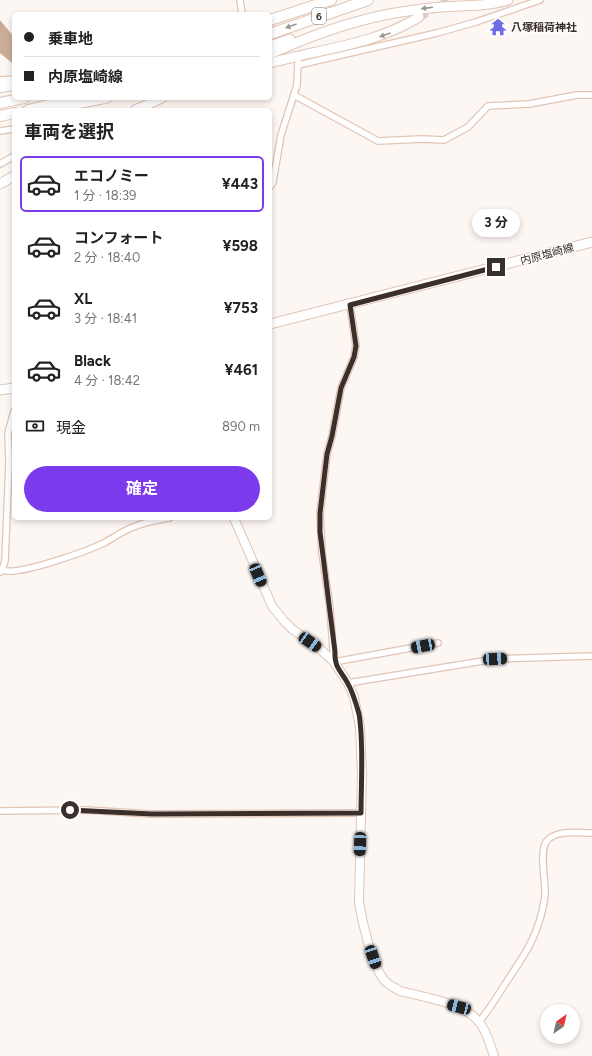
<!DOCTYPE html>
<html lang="ja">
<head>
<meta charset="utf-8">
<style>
  :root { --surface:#fff; --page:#f2f2f2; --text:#222; --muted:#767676; --line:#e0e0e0; --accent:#7c3aed }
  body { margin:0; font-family:Figtree,"Noto Sans JP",sans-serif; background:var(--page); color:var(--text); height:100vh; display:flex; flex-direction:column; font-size:15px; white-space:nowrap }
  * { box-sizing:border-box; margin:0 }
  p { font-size:13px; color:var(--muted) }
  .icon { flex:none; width:22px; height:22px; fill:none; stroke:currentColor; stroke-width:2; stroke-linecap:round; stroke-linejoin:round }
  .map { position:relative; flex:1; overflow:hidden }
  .details { position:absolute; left:12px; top:108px; width:260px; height:412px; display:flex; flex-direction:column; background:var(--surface); border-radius:6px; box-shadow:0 2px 6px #0003 }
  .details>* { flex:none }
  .guide { position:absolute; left:12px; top:12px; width:260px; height:88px; border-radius:6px; box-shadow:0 2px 6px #0003; display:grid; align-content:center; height:88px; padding:0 12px; background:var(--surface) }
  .needle { width:26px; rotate:34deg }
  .fabs { position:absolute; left:540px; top:1004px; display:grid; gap:8px }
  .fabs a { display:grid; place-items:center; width:40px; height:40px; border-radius:50%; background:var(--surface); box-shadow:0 2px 6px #0003; font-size:20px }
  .end { position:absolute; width:18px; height:18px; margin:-9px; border:5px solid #3b3029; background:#fff; box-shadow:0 0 0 2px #fff }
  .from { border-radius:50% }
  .bubble { position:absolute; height:28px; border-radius:14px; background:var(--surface); box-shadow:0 2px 6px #0003; font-size:13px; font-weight:700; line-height:28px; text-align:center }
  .car { position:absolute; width:12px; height:24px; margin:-12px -6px; border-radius:5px; box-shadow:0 0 3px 1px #0007; background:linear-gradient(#222 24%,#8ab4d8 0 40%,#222 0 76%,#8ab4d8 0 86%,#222 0) }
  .guide b { display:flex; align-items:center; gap:14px; height:38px; font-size:15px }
  .guide b+b { border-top:1px solid var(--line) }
  .guide i { width:10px; height:10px; background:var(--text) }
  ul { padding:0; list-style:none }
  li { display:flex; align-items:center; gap:12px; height:56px; margin:0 8px 6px; padding:0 4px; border:2px solid transparent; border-radius:6px }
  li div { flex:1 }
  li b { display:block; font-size:15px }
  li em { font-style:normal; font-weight:700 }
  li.current { border-color:var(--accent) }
  li>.icon { width:36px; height:36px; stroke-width:1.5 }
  h2 { padding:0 12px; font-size:18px; line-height:48px }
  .pay { display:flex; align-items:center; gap:10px; height:44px; padding:0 12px; font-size:15px }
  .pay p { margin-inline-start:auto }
  .cta { display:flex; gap:8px; margin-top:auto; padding:8px 12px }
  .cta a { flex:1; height:46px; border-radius:24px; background:var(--accent); color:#fff; font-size:16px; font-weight:700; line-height:46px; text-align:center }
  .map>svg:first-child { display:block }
</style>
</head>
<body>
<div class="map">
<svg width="592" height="1056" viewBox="0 0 592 1056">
  <rect width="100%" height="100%" fill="#fdf7f4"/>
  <!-- forest -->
  <path fill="#cbac97" d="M 0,20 L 14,37 L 14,63 L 12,63 L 0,53 Z"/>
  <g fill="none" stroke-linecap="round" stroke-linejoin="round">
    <!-- primary-tunnel -->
    <path stroke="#d6cfcb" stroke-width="9" stroke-dasharray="9 4.5" stroke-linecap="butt" d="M 419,17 L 448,0"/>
    <!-- street casing -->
    <g stroke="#e1c5b4" stroke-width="8">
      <g id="street">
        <path d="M 240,0 L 242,14"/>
        <path d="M 298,65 L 437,33 L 476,22 L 540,0"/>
        <path d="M 0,80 L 14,79"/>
        <path d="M 294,95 L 378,141 L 422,139 L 444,140 L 468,127 L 488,106 L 529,104 L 577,95 L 592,95"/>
        <path d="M 0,131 L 14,129"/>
        <path d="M 0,164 L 14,156"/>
        <path d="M 270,187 L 273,182 L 281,135 L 297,85 L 298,62"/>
        <path d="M 350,305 L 356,346 L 354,357 L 341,388 L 332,436 L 327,454 L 320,513 L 322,553 L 330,608 L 334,662 L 438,643"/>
        <path d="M 2,570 L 5,561 L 9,463 L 8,433 L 14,411"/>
        <path d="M 0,572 L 2,570 C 16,577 87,551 104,543 C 113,538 121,532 131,528 C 142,523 156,520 169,518"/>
        <path d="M 348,683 L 495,659 L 592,656"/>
        <path d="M 0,811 L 86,810 L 152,814 L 361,813"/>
        <path d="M 479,1022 C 489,1010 497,997 505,984 C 525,955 540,933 545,896 C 546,882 539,853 546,842 C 555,829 578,833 592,833"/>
      </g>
    </g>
    <!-- secondary casing -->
    <g stroke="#e1c5b4" stroke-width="10">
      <path id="secondary" d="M 234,518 L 272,606 L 284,621 L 292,629 L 318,647 L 334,662 L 348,683 L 354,697 L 360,727 L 362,775 L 359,902 C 362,921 372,967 385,981 C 389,985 395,988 400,991 C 423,997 465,1003 479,1022 C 487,1031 490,1045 494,1056"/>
    </g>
    <!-- primary casing -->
    <g stroke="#e1c5b4" stroke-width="11">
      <g id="primary">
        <path d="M 270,46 L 290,39"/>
        <path d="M 270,54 C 312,35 355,19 401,12 C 414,10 428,8 441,7 C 463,5 486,7 508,0"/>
        <path d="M 270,63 C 320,49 374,45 419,17"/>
        <path d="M 46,110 L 107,98"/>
        <path d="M 135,110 L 162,98"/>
        <path d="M 0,184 L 14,176"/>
        <path d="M 270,324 L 592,242"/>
        <path d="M 0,390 L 14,388"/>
      </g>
    </g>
    <!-- highway casing -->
    <g stroke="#e1c5b4" stroke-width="12">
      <g id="highway">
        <path d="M 270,20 L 331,0"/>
        <path d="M 270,34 L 368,0"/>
        <path d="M 0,87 L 14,85"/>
        <path d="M 0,103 L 24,98"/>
        <path d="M 28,110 L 77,98"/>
        <path d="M 0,116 L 14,113"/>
      </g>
    </g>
    <!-- street -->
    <use href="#street" stroke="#fff" stroke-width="5.5"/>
    <!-- secondary -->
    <use href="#secondary" stroke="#fff" stroke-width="8"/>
    <!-- primary -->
    <use href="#primary" stroke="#fff" stroke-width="9"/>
    <!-- highway -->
    <use href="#highway" stroke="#fff" stroke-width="10"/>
  </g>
  <!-- one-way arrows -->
  <defs><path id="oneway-solid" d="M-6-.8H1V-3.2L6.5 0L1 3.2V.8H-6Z"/></defs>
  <g fill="#9d9894">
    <use href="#oneway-solid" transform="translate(427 8) rotate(173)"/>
    <use href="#oneway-solid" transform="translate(291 26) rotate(160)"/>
    <use href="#oneway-solid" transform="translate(385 35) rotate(161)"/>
  </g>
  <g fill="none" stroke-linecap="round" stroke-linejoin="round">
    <!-- route -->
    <path stroke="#3b3029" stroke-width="5" d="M 70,810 L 152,814 L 361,813 C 361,783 364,743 359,714 C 356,703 353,692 347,682 C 340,670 334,666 335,652 L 320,532 L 320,513 L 327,454 L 332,436 L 341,388 L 354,357 L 356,346 L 350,305 L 496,267"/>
  </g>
  <!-- icons -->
  <defs>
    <g id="temple-bare" transform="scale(1.38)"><path d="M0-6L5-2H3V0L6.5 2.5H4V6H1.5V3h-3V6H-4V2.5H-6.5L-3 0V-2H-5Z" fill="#6f6be5" stroke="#fff" stroke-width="2.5" paint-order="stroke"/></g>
  </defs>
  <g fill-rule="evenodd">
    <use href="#temple-bare" x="498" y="27"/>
  </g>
  <g text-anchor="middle" stroke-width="3" stroke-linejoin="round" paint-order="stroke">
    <!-- shield labels -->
    <rect fill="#fff" stroke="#766e69" stroke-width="1" x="312" y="8" width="14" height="16" rx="3"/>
    <g font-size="10" font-weight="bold" fill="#3b3029">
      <text x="319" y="20">6</text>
    </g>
    <!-- poi labels -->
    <g font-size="11" font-weight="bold" fill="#3b3029" stroke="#fff" text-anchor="start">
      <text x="511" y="31">八塚稲荷神社</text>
    </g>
    <!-- street labels -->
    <g font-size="11" fill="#3b3029" stroke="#fff">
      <text transform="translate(547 254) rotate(-15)" y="4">内原塩崎線</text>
    </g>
  </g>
</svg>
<div class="fabs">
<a><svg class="needle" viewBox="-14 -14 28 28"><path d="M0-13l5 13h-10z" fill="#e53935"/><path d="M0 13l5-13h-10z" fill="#767676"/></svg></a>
</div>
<i class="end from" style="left:70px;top:810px"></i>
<i class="end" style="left:496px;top:267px"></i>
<div class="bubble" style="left:472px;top:209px;width:48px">3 分</div>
<i class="car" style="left:258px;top:575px;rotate:157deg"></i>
<i class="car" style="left:310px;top:642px;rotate:124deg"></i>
<i class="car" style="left:423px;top:646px;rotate:259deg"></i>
<i class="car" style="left:495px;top:659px;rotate:87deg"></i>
<i class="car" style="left:360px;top:844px;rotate:182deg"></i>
<i class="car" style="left:373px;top:957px;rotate:161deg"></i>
<i class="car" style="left:459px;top:1007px;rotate:285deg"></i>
<div class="guide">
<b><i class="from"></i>乗車地</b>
<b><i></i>内原塩崎線</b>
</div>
<section class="details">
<h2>車両を選択</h2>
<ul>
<li class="current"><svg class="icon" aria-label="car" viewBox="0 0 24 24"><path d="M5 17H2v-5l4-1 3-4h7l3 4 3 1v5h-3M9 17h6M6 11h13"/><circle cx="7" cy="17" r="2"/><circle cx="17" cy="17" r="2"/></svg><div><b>エコノミー</b><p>1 分 · 18:39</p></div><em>¥443</em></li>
<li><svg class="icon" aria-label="car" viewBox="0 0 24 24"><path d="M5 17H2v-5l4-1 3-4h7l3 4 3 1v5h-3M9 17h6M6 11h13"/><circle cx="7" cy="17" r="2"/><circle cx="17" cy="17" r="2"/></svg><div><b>コンフォート</b><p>2 分 · 18:40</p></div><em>¥598</em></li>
<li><svg class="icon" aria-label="car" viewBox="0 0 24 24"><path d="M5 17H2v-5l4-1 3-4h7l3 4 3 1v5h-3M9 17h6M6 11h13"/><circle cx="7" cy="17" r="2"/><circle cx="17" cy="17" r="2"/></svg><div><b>XL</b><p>3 分 · 18:41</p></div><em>¥753</em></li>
<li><svg class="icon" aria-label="car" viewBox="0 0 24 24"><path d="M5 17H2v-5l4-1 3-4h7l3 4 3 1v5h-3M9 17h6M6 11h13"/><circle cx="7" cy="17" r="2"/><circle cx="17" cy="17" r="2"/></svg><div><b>Black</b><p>4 分 · 18:42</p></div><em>¥461</em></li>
</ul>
<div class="pay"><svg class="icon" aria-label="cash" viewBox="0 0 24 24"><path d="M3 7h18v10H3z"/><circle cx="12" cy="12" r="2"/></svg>現金<p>890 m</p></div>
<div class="cta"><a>確定</a></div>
</section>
</div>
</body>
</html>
